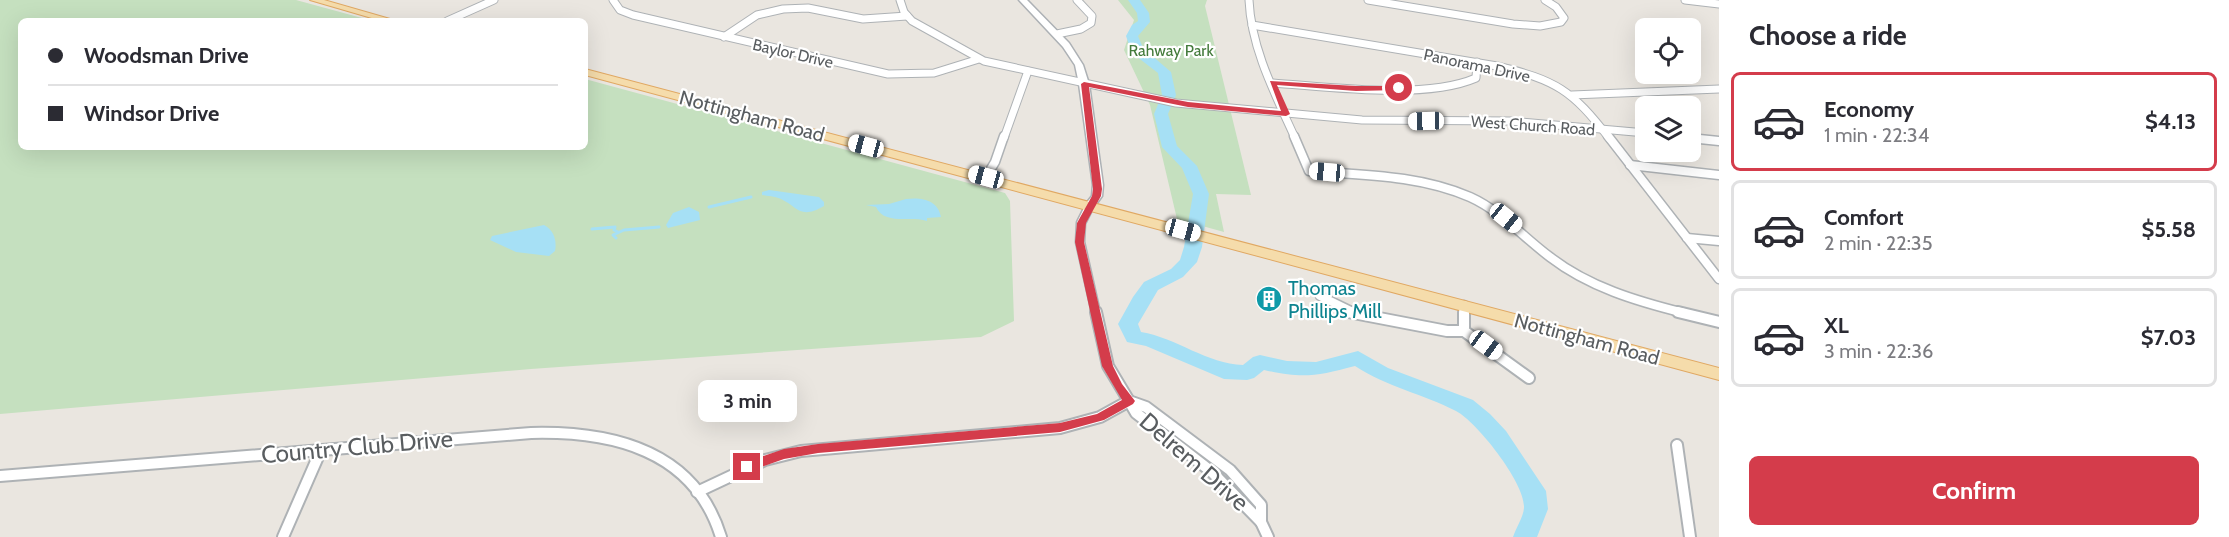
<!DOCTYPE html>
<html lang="en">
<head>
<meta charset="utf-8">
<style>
  :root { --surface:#fff; --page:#f7f7f7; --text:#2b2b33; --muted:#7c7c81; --line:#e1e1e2; --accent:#d43c4b }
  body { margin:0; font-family:Cabin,sans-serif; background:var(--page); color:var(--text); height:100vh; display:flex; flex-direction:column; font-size:22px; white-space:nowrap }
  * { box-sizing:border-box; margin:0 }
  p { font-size:20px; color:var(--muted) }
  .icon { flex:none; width:33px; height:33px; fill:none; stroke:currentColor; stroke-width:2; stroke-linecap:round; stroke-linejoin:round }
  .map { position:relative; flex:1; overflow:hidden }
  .sheet { display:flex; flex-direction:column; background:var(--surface); width:510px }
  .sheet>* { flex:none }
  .banner { position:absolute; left:18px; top:18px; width:570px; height:132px; border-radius:9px; box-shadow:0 6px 24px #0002; display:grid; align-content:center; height:132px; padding:0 30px; background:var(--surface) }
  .fabs { position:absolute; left:1635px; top:18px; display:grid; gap:12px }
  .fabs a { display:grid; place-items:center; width:66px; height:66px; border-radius:9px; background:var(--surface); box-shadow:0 6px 24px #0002; font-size:30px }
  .end { position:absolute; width:27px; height:27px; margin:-14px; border:8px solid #d43c4b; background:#fff; box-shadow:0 0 0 3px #fff }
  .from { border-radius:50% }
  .bubble { position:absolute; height:42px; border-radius:9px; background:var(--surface); box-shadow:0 6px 24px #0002; font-size:20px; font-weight:700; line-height:42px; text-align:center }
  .car { position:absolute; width:18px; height:36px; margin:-18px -9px; border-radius:8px; box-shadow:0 0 4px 2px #0007; background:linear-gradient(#fff 24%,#345 0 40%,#fff 0 76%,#345 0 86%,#fff 0) }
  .banner b { display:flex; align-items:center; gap:21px; height:57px; font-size:22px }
  .banner b+b { border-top:2px solid var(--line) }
  .banner i { width:15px; height:15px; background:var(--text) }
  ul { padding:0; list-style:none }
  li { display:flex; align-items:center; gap:18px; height:99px; margin:0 12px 9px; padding:0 18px; border:3px solid var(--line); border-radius:9px }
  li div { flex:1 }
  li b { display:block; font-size:22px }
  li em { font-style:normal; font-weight:700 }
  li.selected { border-color:var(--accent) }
  li>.icon { width:54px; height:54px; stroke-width:1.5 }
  h2 { padding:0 30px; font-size:27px; line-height:72px }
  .cta { display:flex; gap:12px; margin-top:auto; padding:12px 30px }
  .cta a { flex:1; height:69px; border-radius:9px; background:var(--accent); color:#fff; font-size:24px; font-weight:700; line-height:69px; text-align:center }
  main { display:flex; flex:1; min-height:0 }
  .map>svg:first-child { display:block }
</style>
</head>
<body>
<main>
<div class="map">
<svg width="1719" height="537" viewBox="0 0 1719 537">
  <rect width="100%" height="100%" fill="#eae6e0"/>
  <!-- green -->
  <g fill="#c5e0bf">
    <path d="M 0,0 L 296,0 L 373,21 L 21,21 L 21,147 L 585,147 L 585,79 L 1005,193 L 1010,201 L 1014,321 L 981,337 L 531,369 L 0,414 Z"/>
    <path d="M 1118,0 L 1207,0 L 1205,6 L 1251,195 L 1216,194 L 1224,232 L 1177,219 L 1150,105 L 1124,50 L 1134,20 Z"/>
  </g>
  <!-- water -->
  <g fill="#a6e0f5">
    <path d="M 769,190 L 819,197 L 824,202 L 824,206 C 800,220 798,207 781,199 C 774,196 768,196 762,195 L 762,192 Z"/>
    <path d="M 906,199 C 922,197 938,200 941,217 L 927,218 L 927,221 C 910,215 885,226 876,207 L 866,205 L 889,204 Z"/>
    <path d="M 689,207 L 699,212 L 700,220 L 668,228 L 666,225 L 673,213 Z"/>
    <path d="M 544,225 C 554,230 557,241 555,251 L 549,256 L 516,252 L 490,240 L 492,236 Z"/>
  </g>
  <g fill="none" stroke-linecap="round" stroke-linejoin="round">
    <!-- stream -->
    <g stroke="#a6e0f5" stroke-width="3">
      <path d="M 709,207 L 751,197"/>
      <path d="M 592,229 L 615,227 L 614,230 L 618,232"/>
      <path d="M 616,238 L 613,235 L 624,230 L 659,227"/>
    </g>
    <!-- river -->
    <path fill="#a6e0f5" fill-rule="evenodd" d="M 1128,0 L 1140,0 L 1149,13 L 1150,22 L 1138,36 L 1143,48 L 1171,72 L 1176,95 L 1168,114 L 1177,146 L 1197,166 L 1209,194 L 1202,247 L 1197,262 L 1183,277 L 1158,290 L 1138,324 L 1141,332 C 1177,338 1207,364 1243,365 L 1253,357 L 1260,355 L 1287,361 L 1316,362 L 1358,351 L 1388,368 L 1473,400 L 1490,414 L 1506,431 L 1546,491 L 1548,509 L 1537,537 L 1513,537 C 1516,528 1524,516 1524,507 C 1525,483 1477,422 1456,411 C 1423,394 1387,387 1355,366 C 1317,376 1303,379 1264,370 L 1254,378 L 1247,380 L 1224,379 L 1146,346 L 1127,342 L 1118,324 L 1133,297 L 1144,282 L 1171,269 L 1180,260 L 1184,247 L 1193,194 L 1182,168 L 1162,147 L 1154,114 L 1162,95 L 1158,73 L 1132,53 L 1126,36 L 1132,25 L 1138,21 L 1137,13 Z"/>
    <!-- street-far2 casing -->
    <g stroke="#aeb2b5" stroke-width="9">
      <g id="street-far2">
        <path d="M 613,0 L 620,10 L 633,15 L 888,74 L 934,73 L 979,59"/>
        <path d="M 900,0 L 904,12 L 912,21 L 984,61 L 1176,103 L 1362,120 L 1510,121 L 1646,133"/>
        <path d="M 1249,0 C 1251,48 1275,94 1295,138"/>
        <path d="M 1368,0 L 1513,24 L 1540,26 L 1561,22 L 1564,18 L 1556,7 L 1545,0"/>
        <path d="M 1685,0 L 1719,4"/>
        <path d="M 447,21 L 494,0"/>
        <path d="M 1252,25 L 1497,66 C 1556,80 1572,90 1609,138"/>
        <path d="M 1057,34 L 1081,29 L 1091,23 L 1092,16 L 1077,0"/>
        <path d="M 724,37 L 757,15 L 783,9 L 808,8 L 863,19 L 907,16"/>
        <path d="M 1273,83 C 1330,87 1425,100 1476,78 L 1477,62"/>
        <path d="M 1572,95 L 1719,89"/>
        <path d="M 1004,138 L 1028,71"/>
      </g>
    </g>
    <!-- street-far1 casing -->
    <g stroke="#aeb2b5" stroke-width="11">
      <g id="street-far1">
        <path d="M 1294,136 L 1309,171 C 1363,175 1420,175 1470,197 C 1501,211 1523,237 1550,257 C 1589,287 1636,301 1684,313"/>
        <path d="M 1608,136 L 1719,279"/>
        <path d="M 1690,138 L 1719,141"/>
        <path d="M 1630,165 L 1719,175"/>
        <path d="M 986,177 L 995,162 L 1004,136"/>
        <path d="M 1090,205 L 1081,223 L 1080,242 L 1096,313"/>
        <path d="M 1687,238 L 1719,241"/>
        <path d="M 1320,296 L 1355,313"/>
        <path d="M 1464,305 L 1464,313"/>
      </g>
    </g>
    <!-- street casing -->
    <g stroke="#aeb2b5" stroke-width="14">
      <g id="street">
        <path d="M 1348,312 L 1447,331 L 1464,331 L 1464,312"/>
        <path d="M 1678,312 L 1719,322"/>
        <path d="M 1464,331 L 1529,378"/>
        <path d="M 1129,401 L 1146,407 L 1230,470 L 1261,505 L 1261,522 L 1212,472 L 1136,413 Z"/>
        <path d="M 1677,445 L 1690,537"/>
        <path d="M 0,476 L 531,433 C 611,431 694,449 721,537"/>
        <path d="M 697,492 L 765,460 L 801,451 L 1060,428 L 1100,417 L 1129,401 L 1108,366 L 1096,312"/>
        <path d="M 1261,522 L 1268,537"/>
        <path d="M 283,537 L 321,450"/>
      </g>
    </g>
    <!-- secondary casing -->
    <g stroke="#adb1b5" stroke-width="3">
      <path id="secondary" d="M 1019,0 L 1027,0 L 1069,43 L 1083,65 L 1089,84 L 1103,185 L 1102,196 L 1094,207 L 1086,207 L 1085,205 L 1092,196 L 1093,185 L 1079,84 L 1075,65 L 1063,47 Z"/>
    </g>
    <!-- primary casing -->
    <g stroke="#e0a863" stroke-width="2">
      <g id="primary">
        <path d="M 310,0 L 324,0 L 397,21 L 382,21 Z"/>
        <path d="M 585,69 L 1719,368 L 1719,380 L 585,75 Z"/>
      </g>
    </g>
    <!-- street-far2 -->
    <use href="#street-far2" stroke="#fff" stroke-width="7"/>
    <!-- street-far1 -->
    <use href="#street-far1" stroke="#fff" stroke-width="8"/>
    <!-- street -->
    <use href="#street" stroke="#fff" stroke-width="10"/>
    <!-- secondary -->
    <use href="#secondary" fill="#fff" fill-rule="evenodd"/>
    <!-- primary -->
    <use href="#primary" fill="#f5dcab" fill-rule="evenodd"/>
  </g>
  <!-- route -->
  <path fill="#d43c4b" d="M 1270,81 L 1356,86 L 1399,86 L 1403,88 L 1399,90 L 1356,91 L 1277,85 L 1290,114 L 1286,116 L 1188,107 L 1089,87 L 1102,189 L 1101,196 L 1086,223 L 1084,242 L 1113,366 L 1122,384 L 1135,401 L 1133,404 L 1104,420 L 1060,432 L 818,453 L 784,459 L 747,472 L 743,470 L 741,467 L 743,463 L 784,449 L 818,444 L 1060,423 L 1097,414 L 1122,400 L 1102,366 L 1075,242 L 1077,223 L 1092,196 L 1093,189 L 1081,84 L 1084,82 L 1188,102 L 1281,111 Z"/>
  <!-- icons -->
  <defs>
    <g id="building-disc" transform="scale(1.35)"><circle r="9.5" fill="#0f9aa8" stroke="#fff"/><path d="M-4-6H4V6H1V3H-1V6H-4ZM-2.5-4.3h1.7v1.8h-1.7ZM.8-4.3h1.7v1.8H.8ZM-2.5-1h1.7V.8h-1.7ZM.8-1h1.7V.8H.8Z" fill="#fff"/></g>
  </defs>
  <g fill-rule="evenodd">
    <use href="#building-disc" x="1269" y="299"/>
  </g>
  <g text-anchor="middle" stroke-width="4.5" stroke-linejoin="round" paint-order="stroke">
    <!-- far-park labels -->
    <g font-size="16" fill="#447b3c" stroke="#fff">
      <text x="1171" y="56">Rahway Park</text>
    </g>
    <!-- far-street labels -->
    <g font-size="16" fill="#595d60" stroke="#fff">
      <text transform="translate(793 53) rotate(13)" y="6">Baylor Drive</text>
      <text transform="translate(1477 65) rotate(12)" y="6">Panorama Drive</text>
      <text transform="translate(1533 125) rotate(4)" y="6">West Church Road</text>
    </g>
    <!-- street labels -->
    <g font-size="20" fill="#595d60" stroke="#fff">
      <text transform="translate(752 116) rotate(15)" y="7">Nottingham Road</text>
      <text transform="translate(1587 339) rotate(15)" y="7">Nottingham Road</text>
    </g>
    <!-- culture labels -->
    <g font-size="20" fill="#0d838f" stroke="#fff" text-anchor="start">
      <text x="1288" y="295">Thomas<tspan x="1288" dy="23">Phillips Mill</tspan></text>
    </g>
    <!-- near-street labels -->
    <g font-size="24" fill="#595d60" stroke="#fff">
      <text transform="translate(357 447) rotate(-5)" y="8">Country Club Drive</text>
      <text transform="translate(1194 462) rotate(41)" y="8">Delrem Drive</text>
    </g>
  </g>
</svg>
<div class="fabs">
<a><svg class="icon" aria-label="locate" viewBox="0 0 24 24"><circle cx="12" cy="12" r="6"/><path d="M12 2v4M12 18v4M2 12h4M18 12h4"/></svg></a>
<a><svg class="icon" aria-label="layers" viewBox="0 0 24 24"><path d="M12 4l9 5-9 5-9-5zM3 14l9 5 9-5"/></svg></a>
</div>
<i class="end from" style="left:1399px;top:88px"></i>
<i class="end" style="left:747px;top:467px"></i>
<div class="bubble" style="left:698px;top:380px;width:99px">3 min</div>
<i class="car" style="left:1426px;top:121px;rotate:269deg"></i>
<i class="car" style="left:866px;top:146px;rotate:285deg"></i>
<i class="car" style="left:1327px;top:172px;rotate:275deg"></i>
<i class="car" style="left:986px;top:177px;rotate:285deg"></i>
<i class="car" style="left:1506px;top:218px;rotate:129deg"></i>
<i class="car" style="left:1183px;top:230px;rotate:105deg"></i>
<i class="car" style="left:1486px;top:345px;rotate:126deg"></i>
<div class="banner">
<b><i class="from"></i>Woodsman Drive</b>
<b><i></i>Windsor Drive</b>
</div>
</div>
<section class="sheet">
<h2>Choose a ride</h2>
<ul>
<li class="selected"><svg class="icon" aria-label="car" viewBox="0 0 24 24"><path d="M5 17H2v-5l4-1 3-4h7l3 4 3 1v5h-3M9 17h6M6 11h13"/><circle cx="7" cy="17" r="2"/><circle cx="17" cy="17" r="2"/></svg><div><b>Economy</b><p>1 min · 22:34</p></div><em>$4.13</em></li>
<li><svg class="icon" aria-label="car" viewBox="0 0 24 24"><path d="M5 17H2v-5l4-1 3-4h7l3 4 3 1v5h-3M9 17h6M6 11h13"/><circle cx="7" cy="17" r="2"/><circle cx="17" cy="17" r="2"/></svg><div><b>Comfort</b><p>2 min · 22:35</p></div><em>$5.58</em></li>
<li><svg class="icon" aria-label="car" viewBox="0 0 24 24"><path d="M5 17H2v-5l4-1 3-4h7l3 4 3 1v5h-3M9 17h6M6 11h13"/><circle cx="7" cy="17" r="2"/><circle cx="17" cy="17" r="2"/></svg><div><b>XL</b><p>3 min · 22:36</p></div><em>$7.03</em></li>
</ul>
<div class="cta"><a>Confirm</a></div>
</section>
</main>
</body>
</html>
